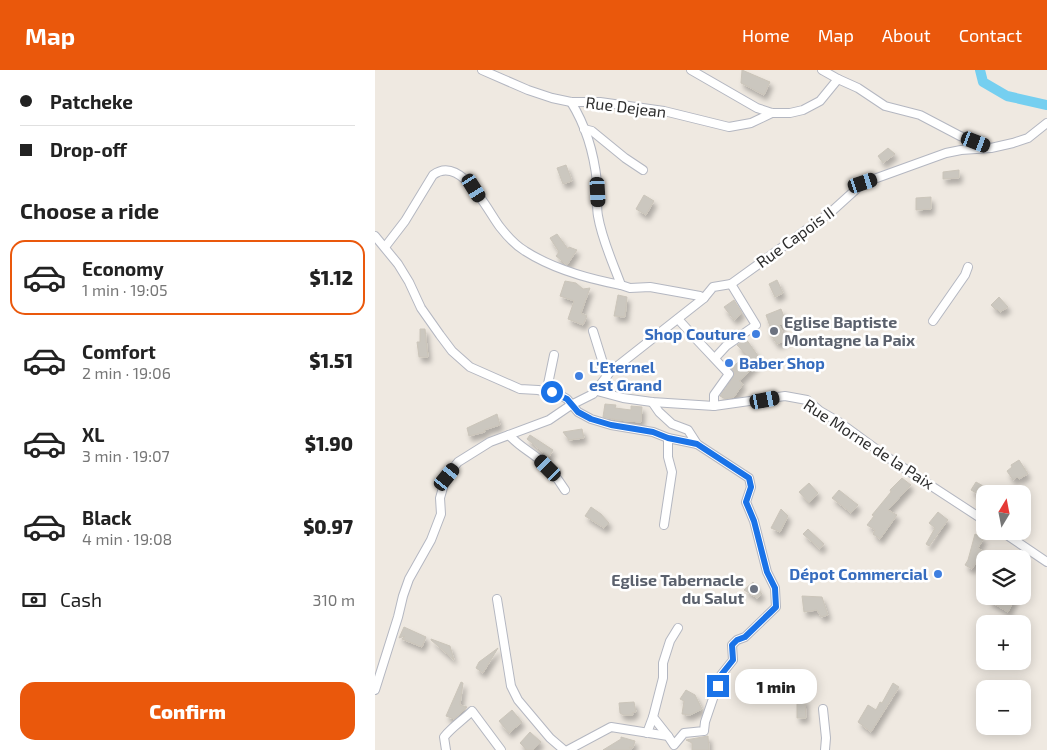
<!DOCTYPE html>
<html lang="en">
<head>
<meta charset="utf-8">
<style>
  :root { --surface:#fff; --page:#f2f2f2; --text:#222; --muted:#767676; --line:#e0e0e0; --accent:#ea580c }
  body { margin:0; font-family:"Exo 2",sans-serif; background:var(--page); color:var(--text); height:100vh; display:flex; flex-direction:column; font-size:19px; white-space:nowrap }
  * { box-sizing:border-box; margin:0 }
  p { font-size:16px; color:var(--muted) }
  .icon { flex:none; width:28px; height:28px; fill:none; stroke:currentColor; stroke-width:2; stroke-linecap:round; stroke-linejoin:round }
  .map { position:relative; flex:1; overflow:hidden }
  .sheet { display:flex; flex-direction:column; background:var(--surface); width:375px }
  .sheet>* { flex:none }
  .top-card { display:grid; align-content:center; height:110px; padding:0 20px; background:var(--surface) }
  .needle { width:32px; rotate:10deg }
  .fabs { position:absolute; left:601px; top:415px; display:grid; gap:10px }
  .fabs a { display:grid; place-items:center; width:55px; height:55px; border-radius:10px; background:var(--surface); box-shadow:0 2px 12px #0003; font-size:25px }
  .end { position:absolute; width:22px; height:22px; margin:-11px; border:6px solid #1a73e8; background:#fff; box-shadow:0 0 0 2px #fff }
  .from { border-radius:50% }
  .bubble { position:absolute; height:35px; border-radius:15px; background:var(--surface); box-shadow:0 2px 12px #0003; font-size:16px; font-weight:800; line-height:35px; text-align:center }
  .car { position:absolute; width:15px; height:30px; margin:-15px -8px; border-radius:6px; box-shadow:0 0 4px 1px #0007; background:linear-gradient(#222 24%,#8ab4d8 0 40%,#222 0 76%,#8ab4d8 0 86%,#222 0) }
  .top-card b { display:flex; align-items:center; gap:18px; height:48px; font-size:19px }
  .top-card b+b { border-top:1px solid var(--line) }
  .top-card i { width:12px; height:12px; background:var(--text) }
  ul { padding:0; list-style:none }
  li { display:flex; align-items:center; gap:15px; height:75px; margin:0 10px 8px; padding:0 10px; border:2px solid transparent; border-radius:15px }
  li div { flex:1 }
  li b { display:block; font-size:19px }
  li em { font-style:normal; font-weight:800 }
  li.selected { border-color:var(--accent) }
  li>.icon { width:45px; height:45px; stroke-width:1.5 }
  h2 { padding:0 20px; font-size:22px; line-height:60px }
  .pay { display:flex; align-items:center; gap:12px; height:55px; padding:0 20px; font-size:19px }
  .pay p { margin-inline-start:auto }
  .action { display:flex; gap:10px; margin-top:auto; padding:10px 20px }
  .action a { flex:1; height:58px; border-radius:15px; background:var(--accent); color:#fff; font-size:20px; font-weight:800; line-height:58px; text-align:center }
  header { display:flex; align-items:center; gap:30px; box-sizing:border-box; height:70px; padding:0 25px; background:var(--accent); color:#fff }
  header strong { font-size:24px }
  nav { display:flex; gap:28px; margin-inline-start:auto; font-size:18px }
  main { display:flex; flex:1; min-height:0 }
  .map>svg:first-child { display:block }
</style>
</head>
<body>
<header>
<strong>Map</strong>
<nav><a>Home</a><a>Map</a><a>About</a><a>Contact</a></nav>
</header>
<main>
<section class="sheet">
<div class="top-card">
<b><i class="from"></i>Patcheke</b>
<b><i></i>Drop-off</b>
</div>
<h2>Choose a ride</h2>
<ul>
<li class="selected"><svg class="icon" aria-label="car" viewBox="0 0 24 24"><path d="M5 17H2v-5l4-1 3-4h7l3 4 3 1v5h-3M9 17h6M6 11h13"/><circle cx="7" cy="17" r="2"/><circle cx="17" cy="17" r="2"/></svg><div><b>Economy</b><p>1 min · 19:05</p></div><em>$1.12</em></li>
<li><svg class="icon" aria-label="car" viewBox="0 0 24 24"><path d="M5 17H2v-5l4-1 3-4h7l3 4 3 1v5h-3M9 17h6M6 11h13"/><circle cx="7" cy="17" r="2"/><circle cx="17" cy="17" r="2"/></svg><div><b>Comfort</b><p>2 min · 19:06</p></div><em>$1.51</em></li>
<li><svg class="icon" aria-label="car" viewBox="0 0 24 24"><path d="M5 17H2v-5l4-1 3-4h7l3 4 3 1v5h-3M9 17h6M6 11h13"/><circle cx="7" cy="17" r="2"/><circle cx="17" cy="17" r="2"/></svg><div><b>XL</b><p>3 min · 19:07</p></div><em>$1.90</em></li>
<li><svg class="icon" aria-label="car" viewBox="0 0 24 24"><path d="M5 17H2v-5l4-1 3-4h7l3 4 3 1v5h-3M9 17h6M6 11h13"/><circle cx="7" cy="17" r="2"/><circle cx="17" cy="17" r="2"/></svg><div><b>Black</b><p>4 min · 19:08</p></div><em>$0.97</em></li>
</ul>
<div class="pay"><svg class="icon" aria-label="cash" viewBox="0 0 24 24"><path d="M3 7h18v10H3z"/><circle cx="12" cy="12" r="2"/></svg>Cash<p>310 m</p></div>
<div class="action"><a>Confirm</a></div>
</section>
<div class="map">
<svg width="672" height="680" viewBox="0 0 672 680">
  <defs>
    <filter id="shadow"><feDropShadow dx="3" dy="5" stdDeviation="2.5" flood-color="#0004"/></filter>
  </defs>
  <rect width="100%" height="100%" fill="#efe9e1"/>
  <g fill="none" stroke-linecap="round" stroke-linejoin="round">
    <!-- canal -->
    <path stroke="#75cff0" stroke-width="10" d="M 605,0 L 608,12 L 632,26 L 672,35"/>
  </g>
  <!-- building -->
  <g fill="#cbc7bf" stroke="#cbc5ba" filter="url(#shadow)">
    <path d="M 367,0 L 395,12 L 389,25 L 366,13 Z"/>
    <path d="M 513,78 L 520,84 L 508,93 L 503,86 Z"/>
    <path d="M 191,95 L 197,111 L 188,114 L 182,98 Z"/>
    <path d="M 584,100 L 584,108 L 568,109 L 568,102 Z"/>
    <path d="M 269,125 L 279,131 L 271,145 L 261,139 Z"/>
    <path d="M 556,127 L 556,139 L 541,140 L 541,128 Z"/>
    <path d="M 182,164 L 193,179 L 194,177 L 202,180 L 192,195 L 181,186 L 184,182 L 175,168 Z"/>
    <path d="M 402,210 L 408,223 L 400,227 L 394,214 Z"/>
    <path d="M 190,211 L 201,213 L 208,219 L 215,218 L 206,243 L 212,246 L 208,255 L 193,249 L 199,231 L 185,226 Z"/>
    <path d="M 243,225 L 252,227 L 250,247 L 239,246 Z"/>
    <path d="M 624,227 L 633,237 L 625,242 L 622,239 L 621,240 L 616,235 Z"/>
    <path d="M 359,230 L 367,243 L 359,250 L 349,237 Z"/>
    <path d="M 406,239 L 411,252 L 404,255 L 411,270 L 402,274 L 393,261 L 396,259 L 391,245 Z"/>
    <path d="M 45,259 L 50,259 L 53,287 L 44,287 L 42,272 L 45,272 Z"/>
    <path d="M 371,269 L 386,290 L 364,311 L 368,314 L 359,327 L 350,329 L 345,326 L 360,304 L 356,298 L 372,285 L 362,275 Z"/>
    <path d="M 230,334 L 241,335 L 240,338 L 256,340 L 256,336 L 267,337 L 266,352 L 242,350 L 228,347 Z"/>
    <path d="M 122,344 L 125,355 L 109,360 L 110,362 L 94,366 L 92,358 Z"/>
    <path d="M 207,359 L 209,368 L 194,370 L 188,362 Z"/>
    <path d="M 155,365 L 178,380 L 174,387 L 152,369 Z"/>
    <path d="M 644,390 L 653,404 L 644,409 L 642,407 L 638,410 L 632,401 L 637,397 L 636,395 Z"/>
    <path d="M 527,408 L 536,415 L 513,440 L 522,445 L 505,469 L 498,464 L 500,460 L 492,455 L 499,446 L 497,445 L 516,422 L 515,420 Z"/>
    <path d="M 601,412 L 610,417 L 610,428 L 596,420 Z"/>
    <path d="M 434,413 L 443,423 L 434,433 L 424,422 Z"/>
    <path d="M 464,420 L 483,435 L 476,443 L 457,428 Z"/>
    <path d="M 216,437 L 226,444 L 234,453 L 229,458 L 210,446 Z"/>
    <path d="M 406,439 L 413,446 L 405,462 L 396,458 Z"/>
    <path d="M 563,442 L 573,450 L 554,476 L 551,474 L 560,458 L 554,453 Z"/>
    <path d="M 433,459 L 449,474 L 445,479 L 428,464 Z"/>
    <path d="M 600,464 L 609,468 L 603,478 L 608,481 L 597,499 L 590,495 L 593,490 Z"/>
    <path d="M 378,512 L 387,524 L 382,528 L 369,520 Z"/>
    <path d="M 427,526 L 447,527 L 453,545 L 446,547 L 442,540 L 429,542 Z"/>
    <path d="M 616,526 L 641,526 L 633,542 L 614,531 Z"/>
    <path d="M 29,557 L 51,567 L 47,577 L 27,569 L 30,566 L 24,568 Z"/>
    <path d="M 56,569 L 75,576 L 79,590 L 56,570 Z"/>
    <path d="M 123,578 L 108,603 L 101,598 L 104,592 Z"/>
    <path d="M 86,612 L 88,613 L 85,635 L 92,637 L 79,649 L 71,646 Z"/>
    <path d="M 518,613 L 524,617 L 496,662 L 483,652 L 493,635 L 501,640 L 505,632 L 507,633 Z"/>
    <path d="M 311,620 L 320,625 L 327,639 L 315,645 L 307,644 L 309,631 L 305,629 Z"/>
    <path d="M 430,628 L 431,648 L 422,648 L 422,632 Z"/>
    <path d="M 259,632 L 261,642 L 257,643 L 258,645 L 248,645 L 245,643 L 244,633 Z"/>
    <path d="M 137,640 L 147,652 L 134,663 L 124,651 Z"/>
    <path d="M 155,662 L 166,672 L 158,680 L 152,680 L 145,673 Z"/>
    <path d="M 333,666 L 334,680 L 317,680 L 317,673 L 311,670 Z"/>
    <path d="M 246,667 L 260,671 L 258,678 L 254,677 L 256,680 L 228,680 L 246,669 Z"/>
  </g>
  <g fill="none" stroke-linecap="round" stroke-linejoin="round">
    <!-- street casing -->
    <g stroke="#b4b7c1" stroke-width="10">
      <g id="street">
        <path d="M 107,0 L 153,20 L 177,28 L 196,32 L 225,32 L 289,41 L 354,57 L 376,53 L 397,43"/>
        <path d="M 316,0 L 382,38 L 397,43 L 415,43 L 428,40 L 445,31 L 463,9 L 483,18 L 510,36 L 545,45 L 585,66 L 612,76"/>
        <path d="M 447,0 L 463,9"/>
        <path d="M 196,32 C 211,56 219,84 222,112 C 223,123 221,135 223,146 C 227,170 238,193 246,215 L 255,218 L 275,217 L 325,226 L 329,228"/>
        <path d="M 209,59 L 217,61 L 250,88 L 268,100"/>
        <path d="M 0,166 L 23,194 L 34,212 L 46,238 L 65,265 L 77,281 L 95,297 L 145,319 L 163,320 L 185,325 L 192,329 L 203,342 L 216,349 L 236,355 L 278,362 L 293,368 L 322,374"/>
        <path d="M 10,177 L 30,151 L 58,105 C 86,84 112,140 125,157 C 132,166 140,175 150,181 C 178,199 214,209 246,215"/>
        <path d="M 303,249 L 322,270 L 354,304 L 339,325 L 339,336"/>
        <path d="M 558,251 L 590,205 L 593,197"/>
        <path d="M 218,261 L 232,306"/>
        <path d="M 340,288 L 351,276 L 381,255 L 356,214"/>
        <path d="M 222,321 L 248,328 L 277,332 L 339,336 L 410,326 L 432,330 L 445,341 L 464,352 L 512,387 L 610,451"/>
        <path d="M 177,322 L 173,314 L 179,285"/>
        <path d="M 134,365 C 145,377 153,380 165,390 C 175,398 183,409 190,420"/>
        <path d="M 289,455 L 297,402 L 293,387 L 293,368"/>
        <path d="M 626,461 L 672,492"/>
        <path d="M 122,529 L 136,616 L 143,630 L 175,668 L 189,680"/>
        <path d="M 0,620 L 23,547 L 28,526 L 34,509 L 56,470 L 66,444 L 65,428 L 71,407 L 83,392 L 115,372 L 174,350 L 196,335 L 218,324 L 235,302 L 329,228 L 338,217 L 356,214 L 456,142 L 488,113 L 571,83 L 586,80 L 616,78 L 638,73 L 653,68 L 672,53"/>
        <path d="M 448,639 L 451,668 L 450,680"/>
        <path d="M 272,663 L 278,647"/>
        <path d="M 293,666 L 278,647 L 288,608 L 288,593 L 295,571 L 303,558"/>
        <path d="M 71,680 L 69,667 C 77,657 88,650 97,641 L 126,680"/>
        <path d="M 193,680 L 236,657 L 293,666 L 299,675 L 309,663 L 329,661 L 330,652 L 346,605 L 358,590 L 357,575 L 362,570 L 370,567 L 401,537 L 400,518 L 392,502 L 379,451 L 371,432 L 376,417 L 374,408 L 322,374 L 313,360 L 297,354 L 284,342 L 277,332"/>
      </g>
    </g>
    <!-- street -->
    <use href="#street" stroke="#fff" stroke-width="8"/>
  </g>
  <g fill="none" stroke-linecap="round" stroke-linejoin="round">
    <!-- route -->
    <path stroke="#1a73e8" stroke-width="6" d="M 177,322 L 192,329 L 203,342 L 216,349 L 236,355 L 278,362 L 293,368 L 322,374 L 374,408 L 376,417 L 371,432 L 379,451 L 392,502 L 400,518 L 401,537 L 370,567 L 362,570 L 357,575 L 358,590 L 346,605 L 343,616"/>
  </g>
  <!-- markers -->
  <g fill="#6b7280" stroke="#fff" stroke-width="2">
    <circle cx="399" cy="261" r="5"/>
    <circle cx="379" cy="519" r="5"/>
  </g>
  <g fill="#3f7fe0" stroke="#fff" stroke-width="2">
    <circle cx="381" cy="264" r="5"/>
    <circle cx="354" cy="293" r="5"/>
    <circle cx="204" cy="306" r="5"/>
    <circle cx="563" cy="504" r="5"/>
  </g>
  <g text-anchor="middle" stroke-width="5" stroke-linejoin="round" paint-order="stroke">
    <!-- street labels -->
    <g font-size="16" fill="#2e2e2e" stroke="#fff">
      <text transform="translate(251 37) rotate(7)" y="6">Rue Dejean</text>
      <text transform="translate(420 167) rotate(-36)" y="6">Rue Capois II</text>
      <text transform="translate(494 374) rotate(33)" y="6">Rue Morne de la Paix</text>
    </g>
    <!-- worship labels -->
    <g font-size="16" font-weight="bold" fill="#5b616d" stroke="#fff" text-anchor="start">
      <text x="409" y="258">Eglise Baptiste<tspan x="409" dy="18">Montagne la Paix</tspan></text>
      <text x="369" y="516" text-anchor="end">Eglise Tabernacle<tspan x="369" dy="18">du Salut</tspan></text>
    </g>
    <!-- shop labels -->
    <g font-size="16" font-weight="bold" fill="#366cbe" stroke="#fff" text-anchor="end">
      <text x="371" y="270">Shop Couture</text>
      <text x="364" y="299" text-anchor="start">Baber Shop</text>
      <text x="214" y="303" text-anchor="start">L'Eternel<tspan x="214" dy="18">est Grand</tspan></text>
      <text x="553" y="510">Dépot Commercial</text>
    </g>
  </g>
</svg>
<div class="fabs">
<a><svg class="needle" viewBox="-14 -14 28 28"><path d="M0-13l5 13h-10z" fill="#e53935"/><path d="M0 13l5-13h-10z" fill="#767676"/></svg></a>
<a><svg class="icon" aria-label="layers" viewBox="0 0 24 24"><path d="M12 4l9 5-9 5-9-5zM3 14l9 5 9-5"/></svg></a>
<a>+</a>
<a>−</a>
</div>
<i class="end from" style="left:177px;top:322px"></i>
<i class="end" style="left:343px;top:616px"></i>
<div class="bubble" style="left:360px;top:599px;width:82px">1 min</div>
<i class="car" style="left:601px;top:72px;rotate:111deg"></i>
<i class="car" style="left:488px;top:113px;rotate:72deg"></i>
<i class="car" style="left:99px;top:118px;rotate:148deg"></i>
<i class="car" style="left:223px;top:122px;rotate:177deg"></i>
<i class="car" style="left:390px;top:330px;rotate:79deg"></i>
<i class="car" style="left:173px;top:398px;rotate:315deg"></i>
<i class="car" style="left:72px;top:407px;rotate:39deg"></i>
</div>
</main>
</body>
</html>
